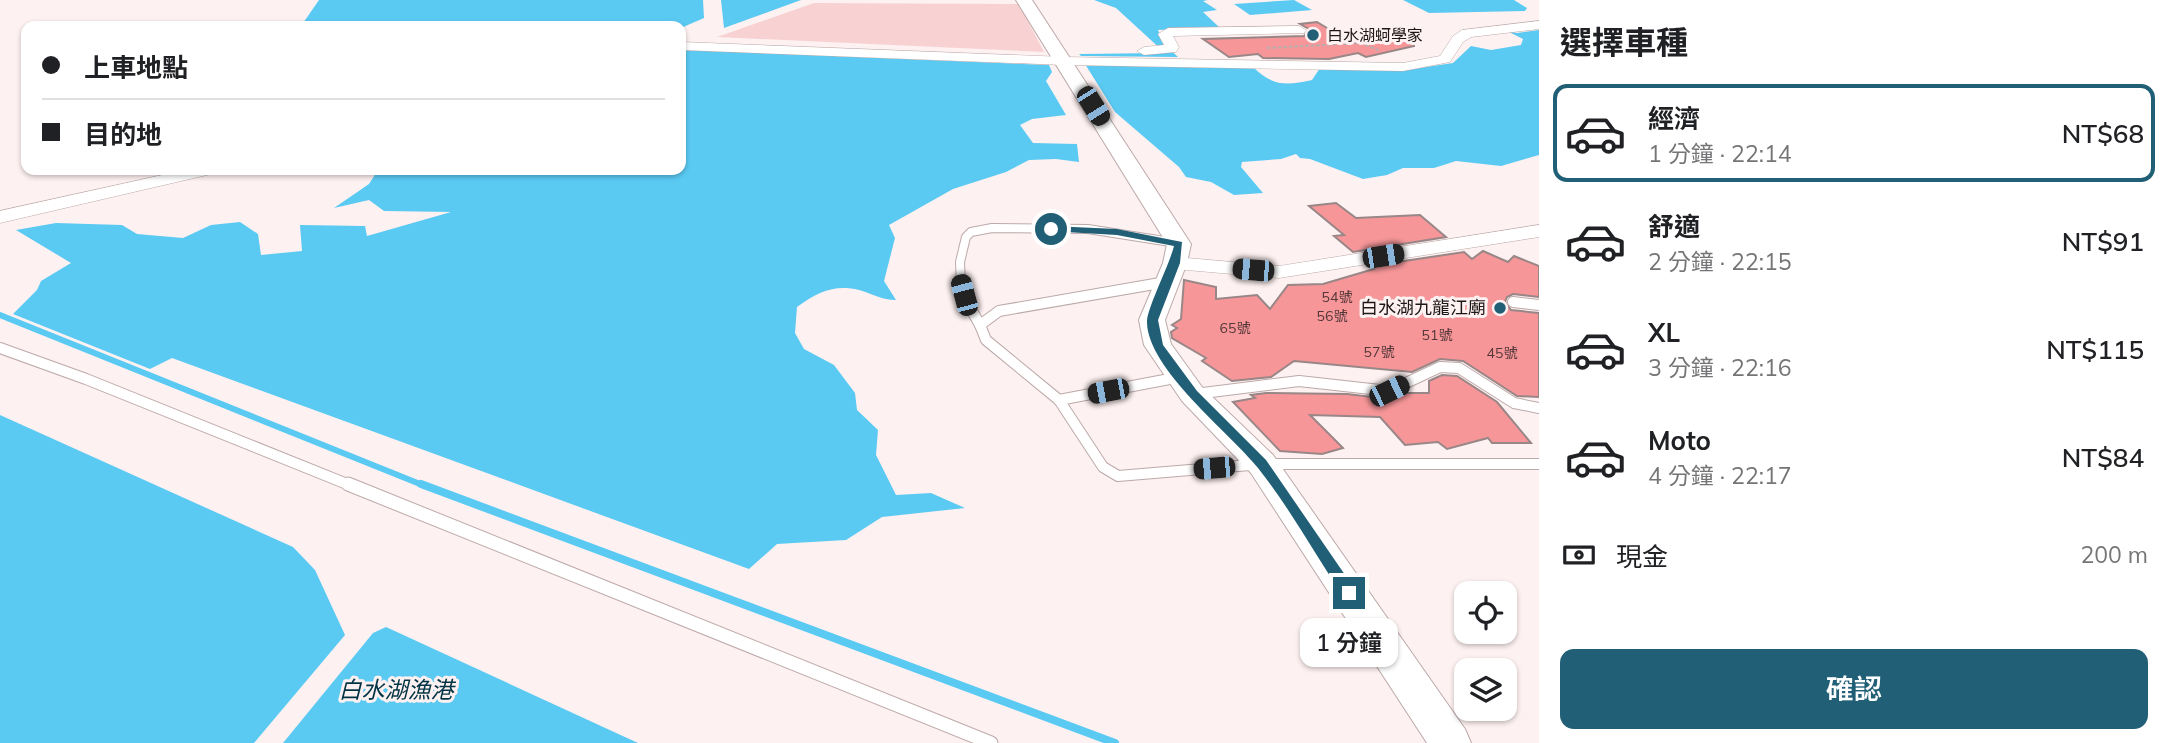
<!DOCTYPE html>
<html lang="zh-TW">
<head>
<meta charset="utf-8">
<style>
  :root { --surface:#fff; --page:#f6f6f6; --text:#202124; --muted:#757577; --line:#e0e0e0; --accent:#205f75 }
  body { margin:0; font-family:Mulish,"Noto Sans TC",sans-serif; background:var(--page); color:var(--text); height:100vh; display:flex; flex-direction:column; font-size:26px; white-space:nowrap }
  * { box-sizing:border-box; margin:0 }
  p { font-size:23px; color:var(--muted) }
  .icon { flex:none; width:38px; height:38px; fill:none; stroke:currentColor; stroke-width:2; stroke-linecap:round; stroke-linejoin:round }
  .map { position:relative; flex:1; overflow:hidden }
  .drawer { display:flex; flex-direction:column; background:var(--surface); width:630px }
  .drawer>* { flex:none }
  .top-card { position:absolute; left:21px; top:21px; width:665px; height:154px; border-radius:14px; box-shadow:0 2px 5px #0004; display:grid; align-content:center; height:154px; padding:0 21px; background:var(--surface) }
  .fabs { position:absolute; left:1454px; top:581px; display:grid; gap:14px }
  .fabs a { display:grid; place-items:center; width:63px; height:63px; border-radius:14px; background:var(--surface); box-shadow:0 2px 5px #0004; font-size:35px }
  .end { position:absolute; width:32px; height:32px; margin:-16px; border:9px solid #205f75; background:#fff; box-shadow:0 0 0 4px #fff }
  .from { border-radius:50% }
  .bubble { position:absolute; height:49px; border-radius:14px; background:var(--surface); box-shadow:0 2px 5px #0004; font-size:23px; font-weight:600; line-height:49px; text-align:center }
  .car { position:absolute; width:21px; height:42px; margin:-21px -10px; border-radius:9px; box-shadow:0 0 5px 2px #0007; background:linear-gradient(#222 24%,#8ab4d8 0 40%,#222 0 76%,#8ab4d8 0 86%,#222 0) }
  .top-card b { display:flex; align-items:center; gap:24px; height:66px; font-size:26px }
  .top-card b+b { border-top:2px solid var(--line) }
  .top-card i { width:18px; height:18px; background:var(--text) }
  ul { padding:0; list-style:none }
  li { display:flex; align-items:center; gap:21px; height:98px; margin:0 14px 10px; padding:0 7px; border:4px solid transparent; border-radius:14px }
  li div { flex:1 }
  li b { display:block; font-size:26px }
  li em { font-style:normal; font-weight:600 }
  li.current { border-color:var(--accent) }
  li>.icon { width:63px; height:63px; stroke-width:1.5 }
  h2 { padding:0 21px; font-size:32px; line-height:84px }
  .pay { display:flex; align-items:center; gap:18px; height:77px; padding:0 21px; font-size:26px }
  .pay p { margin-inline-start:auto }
  .button { display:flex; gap:14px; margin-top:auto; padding:14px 21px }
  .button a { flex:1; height:80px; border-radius:14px; background:var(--accent); color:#fff; font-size:28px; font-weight:600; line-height:80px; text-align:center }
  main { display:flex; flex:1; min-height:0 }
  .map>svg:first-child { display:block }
</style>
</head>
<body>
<main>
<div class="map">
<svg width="1539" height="743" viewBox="0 0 1539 743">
  <rect width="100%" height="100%" fill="#fef1f1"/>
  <!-- green -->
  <path fill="#f8d2d3" d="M 814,3 L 1019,4 L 1044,52 L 717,37 Z"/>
  <!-- water -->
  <g fill="#5acaf3">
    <path d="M 319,0 L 703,0 L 704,18 L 681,28 L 301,26 Z"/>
    <path d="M 721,0 L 801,0 L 724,28 Z"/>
    <path d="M 1094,0 L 1208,0 L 1203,1 L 1217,10 L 1203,12 L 1219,27 L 1158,30 L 1164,44 L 1178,57 L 1081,56 L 1079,54 L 1165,53 L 1116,8 Z"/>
    <path d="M 1294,0 L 1312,10 L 1250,15 L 1234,4 Z"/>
    <path d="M 1403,0 L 1514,0 L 1527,8 L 1525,11 L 1429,13 Z"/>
    <path d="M 1539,30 L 1539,155 L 1501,166 L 1456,161 L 1434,168 L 1403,168 L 1387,175 L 1363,179 L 1310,159 L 1300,158 L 1296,154 L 1281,159 L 1242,162 L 1241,167 L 1263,193 L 1234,195 L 1211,182 L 1186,177 L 1179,167 L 1115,112 L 1085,64 L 1253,67 C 1272,86 1286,86 1312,80 L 1320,68 L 1406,70 L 1453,63 L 1471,46 L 1491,50 L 1521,45 L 1523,39 L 1507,31 L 1517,33 Z"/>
    <path d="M 688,50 L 1049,65 L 1052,72 L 1046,81 L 1066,115 L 1032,119 L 1020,125 L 1033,143 L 1077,144 L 1079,162 L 1056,159 L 1029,160 L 1006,172 L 953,189 L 889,225 L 895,238 L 884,281 L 896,300 C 882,300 873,294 859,290 C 833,284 817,293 797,307 L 795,333 L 804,349 L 834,365 L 855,393 L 857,410 L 878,430 L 876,455 L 896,495 L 931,493 L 965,508 L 882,517 L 846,540 L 777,544 L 749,569 L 172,358 L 150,369 L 13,314 L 37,290 L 41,281 L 71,263 L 16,230 L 56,223 L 122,225 L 137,234 L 183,238 L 211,225 L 240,222 L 258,234 L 261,255 L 302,251 L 300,225 L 365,226 L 367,236 L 451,212 L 384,211 L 369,200 L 334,208 L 369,184 L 378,170 L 681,170 L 681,52 Z"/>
    <path d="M 0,415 L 293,547 L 315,570 L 345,635 L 254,743 L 0,743 Z"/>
    <path d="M 386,627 L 638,743 L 283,743 L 373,633 Z"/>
  </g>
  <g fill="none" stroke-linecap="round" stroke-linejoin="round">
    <!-- stream-far1 -->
    <path stroke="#5acaf3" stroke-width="6" d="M 0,315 L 425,486"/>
    <!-- stream -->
    <path stroke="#5acaf3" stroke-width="8" d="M 421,484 L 1115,743"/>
  </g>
  <!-- building -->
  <g fill="#f69699" stroke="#998686" stroke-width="2">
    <path d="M 1317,22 L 1352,43 L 1411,32 L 1414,46 L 1366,57 L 1358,53 L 1329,59 L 1263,58 L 1258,54 L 1229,57 L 1203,39 L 1304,36 L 1309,29 L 1300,24 Z"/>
    <path d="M 1336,203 L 1356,218 L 1420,215 L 1446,237 L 1353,252 L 1334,236 L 1344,235 L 1309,206 Z"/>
    <path d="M 1483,251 L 1508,262 L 1514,256 L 1539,266 L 1539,297 L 1513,294 L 1507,297 L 1505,302 L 1511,310 L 1539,313 L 1539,397 L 1517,396 L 1463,361 L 1440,359 L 1412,372 L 1294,361 L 1271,377 L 1232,381 L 1202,361 L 1206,358 L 1172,338 L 1171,332 L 1177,328 L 1172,325 L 1181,319 L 1184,280 L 1216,287 L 1216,299 L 1257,295 L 1270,309 L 1288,285 L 1323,284 L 1374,269 L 1371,266 L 1464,252 L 1472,259 Z"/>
    <path d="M 1442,375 L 1457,376 L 1497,402 L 1531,443 L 1492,443 L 1488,438 L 1447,449 L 1438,442 L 1405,445 L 1380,417 L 1310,415 L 1343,448 L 1322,454 L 1280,451 L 1233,402 L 1255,398 L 1251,395 L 1266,393 L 1347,394 L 1389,399 L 1403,393 L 1429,393 L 1429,381 Z"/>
  </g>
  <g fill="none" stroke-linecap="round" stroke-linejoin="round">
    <!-- service-far2 casing -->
    <g stroke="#bda9a9" stroke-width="10">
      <g id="service-far2">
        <path d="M 961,284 L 960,262 L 966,237 L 971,232 L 992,228 L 1088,229 L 1177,243"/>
        <path d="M 1156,284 L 1167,282"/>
      </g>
    </g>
    <!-- service-far1 casing -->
    <g stroke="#bda9a9" stroke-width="12">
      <g id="service-far1">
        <path d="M 960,282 L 966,300 L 980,325"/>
        <path d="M 1166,282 L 999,311 L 980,325 L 986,340 L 1059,400 L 1180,377"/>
        <path d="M 1513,302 L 1539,305"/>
        <path d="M 0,348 L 86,379 L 352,486"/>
        <path d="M 1195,394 L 1299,381 L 1389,391 L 1440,367 L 1459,368 L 1514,403 L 1539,408"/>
        <path d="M 1059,400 L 1103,467 L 1118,476 L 1262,464 L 1539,464"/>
      </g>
    </g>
    <!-- service casing -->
    <g stroke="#bda9a9" stroke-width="15">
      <path id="service" d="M 348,484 L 991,743"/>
    </g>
    <!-- minor casing -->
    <g stroke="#bda9a9" stroke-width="1">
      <g id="minor">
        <path d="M 1539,21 L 1539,29 L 1471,37 L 1463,42 L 1450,62 L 1403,71 L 1064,65 L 681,50 L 681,42 L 1064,57 L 1403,63 L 1440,56 L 1453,36 L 1462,30 Z"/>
        <path d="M 1299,26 L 1306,30 L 1304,33 L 1173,36 L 1179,47 L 1176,52 L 1144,55 L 1137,51 L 1144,47 L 1164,45 L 1158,34 L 1168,28 Z"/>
        <path d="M 185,170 L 216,170 L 207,175 L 0,223 L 0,211 Z"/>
        <path d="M 1539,225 L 1539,237 L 1279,278 L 1175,269 L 1168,267 L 1165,263 L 1168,259 L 1175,257 L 1279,266 Z"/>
      </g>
    </g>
    <!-- tertiary casing -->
    <g stroke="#bda9a9" stroke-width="2">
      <path id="tertiary" d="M 1016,0 L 1032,0 L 1191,244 L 1187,263 L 1165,320 L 1171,344 L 1202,387 L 1273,455 L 1465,729 L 1471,743 L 1427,743 L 1251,473 L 1182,401 L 1144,345 L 1139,320 L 1163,263 L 1167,244 Z"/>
    </g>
    <!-- path -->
    <path stroke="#b8adad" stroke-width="2" stroke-dasharray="3.5 2" stroke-linecap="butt" d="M 1267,48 L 1362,43 L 1380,51"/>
    <!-- service-far2 -->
    <use href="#service-far2" stroke="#fff" stroke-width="8"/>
    <!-- service-far1 -->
    <use href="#service-far1" stroke="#fff" stroke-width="10"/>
    <!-- service -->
    <use href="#service" stroke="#fff" stroke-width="13"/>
    <!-- minor -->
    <use href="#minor" fill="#fff" fill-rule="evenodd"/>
    <!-- tertiary -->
    <use href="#tertiary" fill="#fff" fill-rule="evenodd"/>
  </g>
  <!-- route -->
  <path fill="#205f75" d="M 1051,226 L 1117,229 L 1182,242 L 1180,263 L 1158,320 L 1163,345 L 1197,391 L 1266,460 L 1354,588 L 1356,593 L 1354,597 L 1344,597 C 1315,555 1290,508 1258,468 C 1230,433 1146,368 1147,321 C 1148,306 1169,266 1174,246 L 1117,235 L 1048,231 L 1048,227 Z"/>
  <!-- markers -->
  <g fill="#205f75" stroke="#fef1f1" stroke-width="2.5">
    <circle cx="1313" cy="35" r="7"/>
    <circle cx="1500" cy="308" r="7"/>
  </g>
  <g text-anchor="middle" stroke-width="6" stroke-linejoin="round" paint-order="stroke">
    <!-- number labels -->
    <g font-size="14" fill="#543738">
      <text x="1337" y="302">54號</text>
      <text x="1332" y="321">56號</text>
      <text x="1235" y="333">65號</text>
      <text x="1437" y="340">51號</text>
      <text x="1379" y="357">57號</text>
      <text x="1502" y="358">45號</text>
    </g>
    <!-- far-poi labels -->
    <g font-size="16" fill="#1e1717" stroke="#fef1f1" text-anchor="start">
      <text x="1327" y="41">白水湖蚵學家</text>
    </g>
    <!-- poi labels -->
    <g font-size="18" fill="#1e1717" stroke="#fef1f1" text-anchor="end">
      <text x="1486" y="314">白水湖九龍江廟</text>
    </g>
    <!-- near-water labels -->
    <g font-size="23" font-style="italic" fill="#003444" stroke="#fef1f1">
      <text x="396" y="698">白水湖漁港</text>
    </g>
  </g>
</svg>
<div class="fabs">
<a><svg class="icon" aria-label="locate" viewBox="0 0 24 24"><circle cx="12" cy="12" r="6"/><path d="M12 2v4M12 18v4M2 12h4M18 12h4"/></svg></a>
<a><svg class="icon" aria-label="layers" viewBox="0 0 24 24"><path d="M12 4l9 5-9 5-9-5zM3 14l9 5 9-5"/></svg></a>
</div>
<i class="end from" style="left:1051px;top:229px"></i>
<i class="end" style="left:1349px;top:593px"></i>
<div class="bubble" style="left:1300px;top:618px;width:98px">1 分鐘</div>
<i class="car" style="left:1093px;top:106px;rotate:148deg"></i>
<i class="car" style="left:1383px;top:256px;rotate:81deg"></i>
<i class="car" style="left:1253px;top:270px;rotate:275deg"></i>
<i class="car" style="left:964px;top:295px;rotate:345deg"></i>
<i class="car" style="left:1108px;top:391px;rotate:259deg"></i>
<i class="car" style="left:1389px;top:391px;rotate:64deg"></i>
<i class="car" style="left:1214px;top:468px;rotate:265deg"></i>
<div class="top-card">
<b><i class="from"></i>上車地點</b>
<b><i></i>目的地</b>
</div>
</div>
<section class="drawer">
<h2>選擇車種</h2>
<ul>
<li class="current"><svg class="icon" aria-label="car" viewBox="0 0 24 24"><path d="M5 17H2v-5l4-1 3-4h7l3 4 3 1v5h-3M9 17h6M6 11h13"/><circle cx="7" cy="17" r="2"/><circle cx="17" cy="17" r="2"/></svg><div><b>經濟</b><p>1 分鐘 · 22:14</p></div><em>NT$68</em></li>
<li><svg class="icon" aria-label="car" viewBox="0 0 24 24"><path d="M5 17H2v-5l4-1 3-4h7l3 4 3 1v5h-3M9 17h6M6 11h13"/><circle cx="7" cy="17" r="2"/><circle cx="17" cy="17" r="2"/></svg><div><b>舒適</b><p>2 分鐘 · 22:15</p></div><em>NT$91</em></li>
<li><svg class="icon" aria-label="car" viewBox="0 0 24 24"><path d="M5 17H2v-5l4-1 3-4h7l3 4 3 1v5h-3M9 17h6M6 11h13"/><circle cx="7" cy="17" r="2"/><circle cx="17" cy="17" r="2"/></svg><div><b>XL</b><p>3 分鐘 · 22:16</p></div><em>NT$115</em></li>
<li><svg class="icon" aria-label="car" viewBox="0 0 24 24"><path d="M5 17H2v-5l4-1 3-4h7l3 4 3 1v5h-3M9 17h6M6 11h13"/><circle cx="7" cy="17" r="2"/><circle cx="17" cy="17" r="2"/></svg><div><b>Moto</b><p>4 分鐘 · 22:17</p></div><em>NT$84</em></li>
</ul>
<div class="pay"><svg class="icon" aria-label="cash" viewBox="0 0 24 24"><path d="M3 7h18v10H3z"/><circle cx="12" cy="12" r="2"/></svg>現金<p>200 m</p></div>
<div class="button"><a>確認</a></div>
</section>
</main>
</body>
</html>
